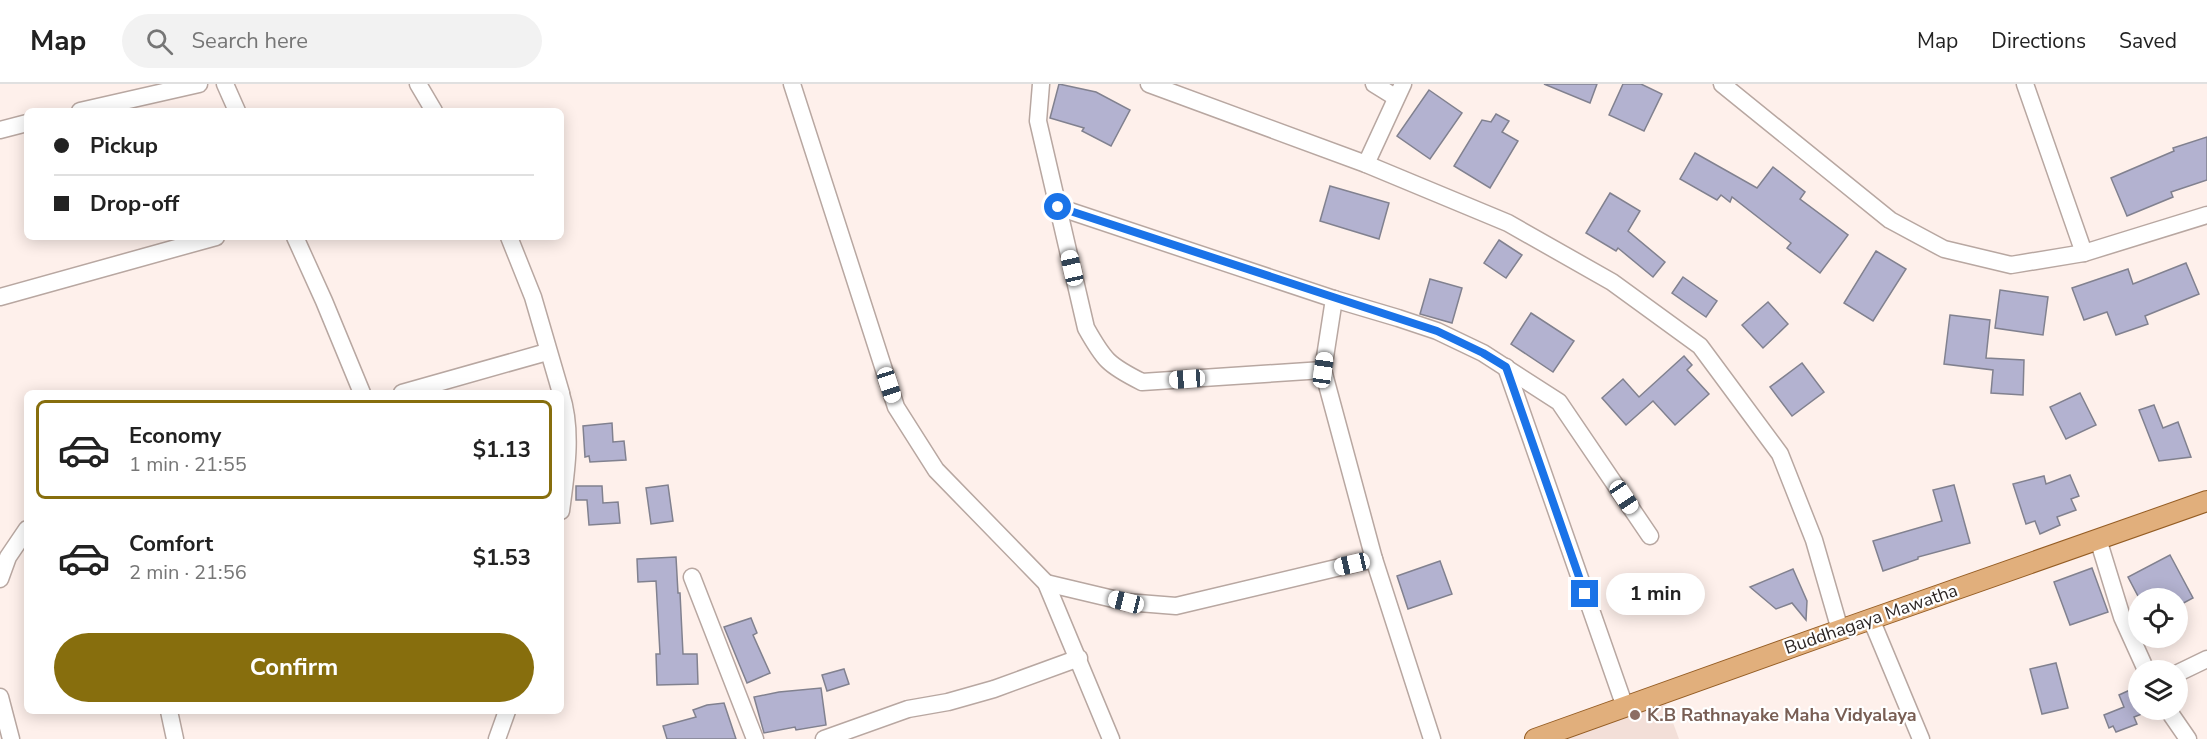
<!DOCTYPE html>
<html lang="en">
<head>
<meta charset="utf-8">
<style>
  :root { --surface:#fff; --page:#f2f2f2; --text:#222; --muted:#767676; --line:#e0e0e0; --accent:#876e0d }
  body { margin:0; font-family:"Nunito Sans",sans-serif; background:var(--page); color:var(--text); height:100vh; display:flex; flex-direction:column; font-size:22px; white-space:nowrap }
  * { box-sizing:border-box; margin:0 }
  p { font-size:20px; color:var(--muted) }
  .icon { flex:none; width:33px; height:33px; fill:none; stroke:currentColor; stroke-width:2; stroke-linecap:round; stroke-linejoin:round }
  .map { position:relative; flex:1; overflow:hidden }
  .drawer { position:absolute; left:24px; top:306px; width:540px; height:324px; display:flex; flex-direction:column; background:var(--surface); border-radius:9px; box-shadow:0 3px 15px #0003 }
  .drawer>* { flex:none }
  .banner { position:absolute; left:24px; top:24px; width:540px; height:132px; border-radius:9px; box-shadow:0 3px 15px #0003; display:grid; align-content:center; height:132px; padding:0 30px; background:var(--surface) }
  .fabs { position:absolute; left:2128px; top:504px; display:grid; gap:12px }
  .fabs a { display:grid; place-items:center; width:60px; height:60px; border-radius:50%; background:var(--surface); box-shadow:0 3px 15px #0003; font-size:30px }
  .end { position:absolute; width:27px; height:27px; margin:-14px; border:8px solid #1a73e8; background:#fff; box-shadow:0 0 0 3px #fff }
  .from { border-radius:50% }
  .bubble { position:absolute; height:42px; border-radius:21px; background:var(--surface); box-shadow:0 3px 15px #0003; font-size:20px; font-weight:700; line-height:42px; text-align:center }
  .car { position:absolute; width:18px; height:36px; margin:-18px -9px; border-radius:8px; box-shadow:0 0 4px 2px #0007; background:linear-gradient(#fff 24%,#345 0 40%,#fff 0 76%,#345 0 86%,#fff 0) }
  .banner b { display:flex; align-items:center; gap:21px; height:57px; font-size:22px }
  .banner b+b { border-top:2px solid var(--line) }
  .banner i { width:15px; height:15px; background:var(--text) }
  ul { padding:10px 0 0; list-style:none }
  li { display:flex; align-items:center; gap:18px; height:99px; margin:0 12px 9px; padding:0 18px; border:3px solid transparent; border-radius:9px }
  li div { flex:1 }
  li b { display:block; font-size:22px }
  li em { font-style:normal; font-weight:700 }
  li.active { border-color:var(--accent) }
  li>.icon { width:54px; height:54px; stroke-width:1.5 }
  .button { display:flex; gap:12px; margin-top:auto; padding:12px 30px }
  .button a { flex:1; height:69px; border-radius:36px; background:var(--accent); color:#fff; font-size:24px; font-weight:700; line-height:69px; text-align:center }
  header { display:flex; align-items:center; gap:36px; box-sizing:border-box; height:84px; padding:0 30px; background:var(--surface); border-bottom:2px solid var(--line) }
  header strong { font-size:28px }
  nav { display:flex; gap:33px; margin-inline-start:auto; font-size:21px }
  .search { width:420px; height:54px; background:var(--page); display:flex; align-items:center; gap:15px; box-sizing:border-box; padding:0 21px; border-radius:33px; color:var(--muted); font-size:22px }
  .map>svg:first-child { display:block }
</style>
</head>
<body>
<header>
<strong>Map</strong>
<div class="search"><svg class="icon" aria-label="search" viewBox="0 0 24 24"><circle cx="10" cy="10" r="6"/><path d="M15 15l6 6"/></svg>Search here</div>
<nav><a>Map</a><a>Directions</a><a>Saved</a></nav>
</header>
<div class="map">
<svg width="2207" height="655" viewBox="0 0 2207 655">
  <rect width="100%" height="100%" fill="#fef0eb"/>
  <!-- built -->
  <path fill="#f3dfd8" d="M 1662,609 L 1679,655 L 1535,655 Z"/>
  <!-- building -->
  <g fill="#b3b2d0" stroke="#81818f" stroke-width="1.5">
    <path d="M 1059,0 L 1096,8 L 1130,26 L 1111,62 L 1082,47 L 1084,44 L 1050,34 Z"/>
    <path d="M 1544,0 L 1597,0 L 1590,19 Z"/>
    <path d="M 1623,0 L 1641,0 L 1662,10 L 1644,47 L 1609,31 Z"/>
    <path d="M 1429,6 L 1462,29 L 1430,75 L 1397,52 Z"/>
    <path d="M 1496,30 L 1509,37 L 1502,48 L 1518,57 L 1490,104 L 1454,82 L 1482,36 L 1491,38 Z"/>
    <path d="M 2207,53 L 2207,96 L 2171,108 L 2173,113 L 2127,132 L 2111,94 L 2174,67 L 2173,64 Z"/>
    <path d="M 1695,69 L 1757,104 L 1773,83 L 1805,108 L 1800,115 L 1848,151 L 1820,189 L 1787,164 L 1791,159 L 1732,113 L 1730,118 L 1721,111 L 1717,116 L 1680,95 Z"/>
    <path d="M 1330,102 L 1389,119 L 1379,155 L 1320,137 Z"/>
    <path d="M 1610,109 L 1640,127 L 1628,147 L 1665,178 L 1653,193 L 1618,164 L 1616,167 L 1586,149 Z"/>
    <path d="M 1499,156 L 1522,171 L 1506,194 L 1484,179 Z"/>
    <path d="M 1876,167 L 1906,185 L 1873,237 L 1844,219 Z"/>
    <path d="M 2186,179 L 2199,210 L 2145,232 L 2148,240 L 2116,251 L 2107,228 L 2084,236 L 2072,204 L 2128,185 L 2133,200 Z"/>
    <path d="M 1683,193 L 1717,217 L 1706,233 L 1672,209 Z"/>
    <path d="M 1430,195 L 1462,204 L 1452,239 L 1420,230 Z"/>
    <path d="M 2000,206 L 2048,213 L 2043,251 L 1995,244 Z"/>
    <path d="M 1768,218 L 1788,240 L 1763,264 L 1742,241 Z"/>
    <path d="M 1531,229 L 1574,257 L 1553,288 L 1511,260 Z"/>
    <path d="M 1950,231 L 1990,236 L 1986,274 L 2024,276 L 2023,311 L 1991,309 L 1993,286 L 1944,280 Z"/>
    <path d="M 1684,272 L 1692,281 L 1687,286 L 1709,310 L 1675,341 L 1653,317 L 1626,341 L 1602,314 L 1623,295 L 1639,313 Z"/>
    <path d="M 1802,279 L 1824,308 L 1792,332 L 1770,303 Z"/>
    <path d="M 2080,309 L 2096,341 L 2066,355 L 2050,323 Z"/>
    <path d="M 2154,321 L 2163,344 L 2178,338 L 2191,373 L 2159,377 L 2139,326 Z"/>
    <path d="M 612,339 L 613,358 L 624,357 L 626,376 L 590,378 L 589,372 L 585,373 L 583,342 Z"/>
    <path d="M 2070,391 L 2079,412 L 2071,415 L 2076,426 L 2057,433 L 2060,441 L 2040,450 L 2035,437 L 2026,440 L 2013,400 L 2044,392 L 2046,400 Z"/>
    <path d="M 668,401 L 673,437 L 651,440 L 646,404 Z"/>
    <path d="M 1954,401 L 1970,459 L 1918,473 L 1918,475 L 1883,487 L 1873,457 L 1942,437 L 1933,406 Z"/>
    <path d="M 576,402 L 602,402 L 603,419 L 618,418 L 620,439 L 589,441 L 587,416 L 576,416 Z"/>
    <path d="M 2170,471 L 2193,514 L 2178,522 L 2178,514 L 2139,514 L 2128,493 Z"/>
    <path d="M 676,473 L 678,509 L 680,509 L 683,570 L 697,570 L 698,600 L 657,601 L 656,570 L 660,570 L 656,497 L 638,498 L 637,475 Z"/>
    <path d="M 1440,477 L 1452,510 L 1408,525 L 1397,492 Z"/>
    <path d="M 2092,484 L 2108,528 L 2070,541 L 2054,498 Z"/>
    <path d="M 1793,485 L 1807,517 L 1806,536 L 1792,519 L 1776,525 L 1750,503 Z"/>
    <path d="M 751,534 L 757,549 L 753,551 L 770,589 L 747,599 L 724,543 Z"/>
    <path d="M 2056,579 L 2068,624 L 2042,630 L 2030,585 Z"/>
    <path d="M 844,585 L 849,600 L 827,607 L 822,591 Z"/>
    <path d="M 821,604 L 826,641 L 796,646 L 795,643 L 764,649 L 754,613 L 779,608 Z"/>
    <path d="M 2132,605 L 2139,626 L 2142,630 L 2134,633 L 2137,640 L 2116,648 L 2113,642 L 2109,644 L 2104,631 L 2124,623 L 2119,611 Z"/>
    <path d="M 724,619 L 736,655 L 667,655 L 663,642 L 696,633 L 693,626 L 707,621 Z"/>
  </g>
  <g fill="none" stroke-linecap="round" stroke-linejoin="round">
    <!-- minor casing -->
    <g stroke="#b8a7a1" stroke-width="19">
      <g id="minor">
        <path d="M 225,0 L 237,27"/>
        <path d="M 418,0 L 434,27"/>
        <path d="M 792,0 L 896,323 L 936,386 L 1046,499 L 1111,655"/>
        <path d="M 1041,0 L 1038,37 L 1086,244 C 1104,276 1108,281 1142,298 L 1323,286"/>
        <path d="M 1149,0 L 1366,80 L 1508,139 L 1612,198 L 1700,262 L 1780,370 L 1814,456 L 1840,546"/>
        <path d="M 1374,0 L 1395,13"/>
        <path d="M 1722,0 L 1890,136 L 1944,165 L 2011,181 L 2084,169 L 2207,131"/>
        <path d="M 2025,0 L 2084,169"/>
        <path d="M 80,27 L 199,0"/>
        <path d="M 0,46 L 27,39"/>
        <path d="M 1366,80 L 1403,0"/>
        <path d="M 1058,123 L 1334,215 L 1398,234 L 1437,247 L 1483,269 L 1559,318 L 1650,452"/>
        <path d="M 295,153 L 324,217 L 362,309"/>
        <path d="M 509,153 L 533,213 L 561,309"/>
        <path d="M 0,213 L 216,153"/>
        <path d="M 1334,215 L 1323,286 L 1374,475 L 1432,655"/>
        <path d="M 1506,283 L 1625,623"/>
        <path d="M 402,309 L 547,268"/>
        <path d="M 561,310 C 573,347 566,389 561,427"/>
        <path d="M 2098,455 L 2122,533 L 2146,586"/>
        <path d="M 692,493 L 755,655"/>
        <path d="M 0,495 L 8,473 L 27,445"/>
        <path d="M 1046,499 L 1126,518 L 1176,522 L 1374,475"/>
        <path d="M 1871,535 L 1921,655"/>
        <path d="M 2178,589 L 2207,575"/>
        <path d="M 0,613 L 11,655"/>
        <path d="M 2168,626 L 2188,655"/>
        <path d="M 169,627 L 175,655"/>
        <path d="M 497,655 L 507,627"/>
        <path d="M 824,655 L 908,625 L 948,618 L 994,605 L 1079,574"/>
      </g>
    </g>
    <!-- major casing -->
    <g stroke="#955d24" stroke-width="22">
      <path id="major" d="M 1535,655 L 1840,546 L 2207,417"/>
    </g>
    <!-- minor -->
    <use href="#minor" stroke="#fff" stroke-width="16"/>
    <!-- major -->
    <use href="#major" stroke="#e1af7c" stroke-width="20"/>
  </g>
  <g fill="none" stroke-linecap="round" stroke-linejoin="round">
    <!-- route -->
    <path stroke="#1a73e8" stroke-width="8" d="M 1058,123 L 1437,247 L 1483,269 L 1506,283 L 1585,510"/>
  </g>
  <!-- markers -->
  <circle fill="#8d6e63" stroke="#fff" stroke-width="2" cx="1635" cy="631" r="6"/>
  <g text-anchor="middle" stroke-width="4.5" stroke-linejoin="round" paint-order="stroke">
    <!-- street labels -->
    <g font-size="18" fill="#2d2624" stroke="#fff">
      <text transform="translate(1871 535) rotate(-19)" y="6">Buddhagaya Mawatha</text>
    </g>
    <!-- education labels -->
    <g font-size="18" font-weight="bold" fill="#785e54" stroke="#fff" text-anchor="start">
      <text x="1647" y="637">K.B Rathnayake Maha Vidyalaya</text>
    </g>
  </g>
</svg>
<div class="fabs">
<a><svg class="icon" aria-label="locate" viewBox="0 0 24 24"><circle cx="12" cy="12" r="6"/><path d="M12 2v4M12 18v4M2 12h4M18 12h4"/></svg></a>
<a><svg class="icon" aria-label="layers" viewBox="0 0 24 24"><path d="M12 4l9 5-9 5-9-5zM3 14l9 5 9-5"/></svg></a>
</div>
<i class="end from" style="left:1058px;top:123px"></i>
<i class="end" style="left:1585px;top:510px"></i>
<div class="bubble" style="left:1606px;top:489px;width:99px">1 min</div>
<i class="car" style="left:1072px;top:184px;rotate:347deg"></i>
<i class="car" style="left:1323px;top:286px;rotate:8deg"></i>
<i class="car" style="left:1187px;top:295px;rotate:266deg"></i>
<i class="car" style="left:889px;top:301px;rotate:162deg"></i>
<i class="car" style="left:1624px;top:413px;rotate:146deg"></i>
<i class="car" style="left:1352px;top:480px;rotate:257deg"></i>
<i class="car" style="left:1126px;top:518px;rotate:284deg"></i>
<div class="banner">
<b><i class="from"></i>Pickup</b>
<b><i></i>Drop-off</b>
</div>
<section class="drawer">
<ul>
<li class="active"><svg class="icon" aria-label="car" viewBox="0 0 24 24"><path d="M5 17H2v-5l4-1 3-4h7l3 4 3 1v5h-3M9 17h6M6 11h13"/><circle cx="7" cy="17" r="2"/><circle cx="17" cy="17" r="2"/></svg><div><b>Economy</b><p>1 min · 21:55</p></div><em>$1.13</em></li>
<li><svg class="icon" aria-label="car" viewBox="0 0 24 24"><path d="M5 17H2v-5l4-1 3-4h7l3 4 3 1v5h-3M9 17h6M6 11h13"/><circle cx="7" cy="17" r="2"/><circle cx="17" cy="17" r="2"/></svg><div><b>Comfort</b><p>2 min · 21:56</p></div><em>$1.53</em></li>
</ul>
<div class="button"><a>Confirm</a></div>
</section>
</div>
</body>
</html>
